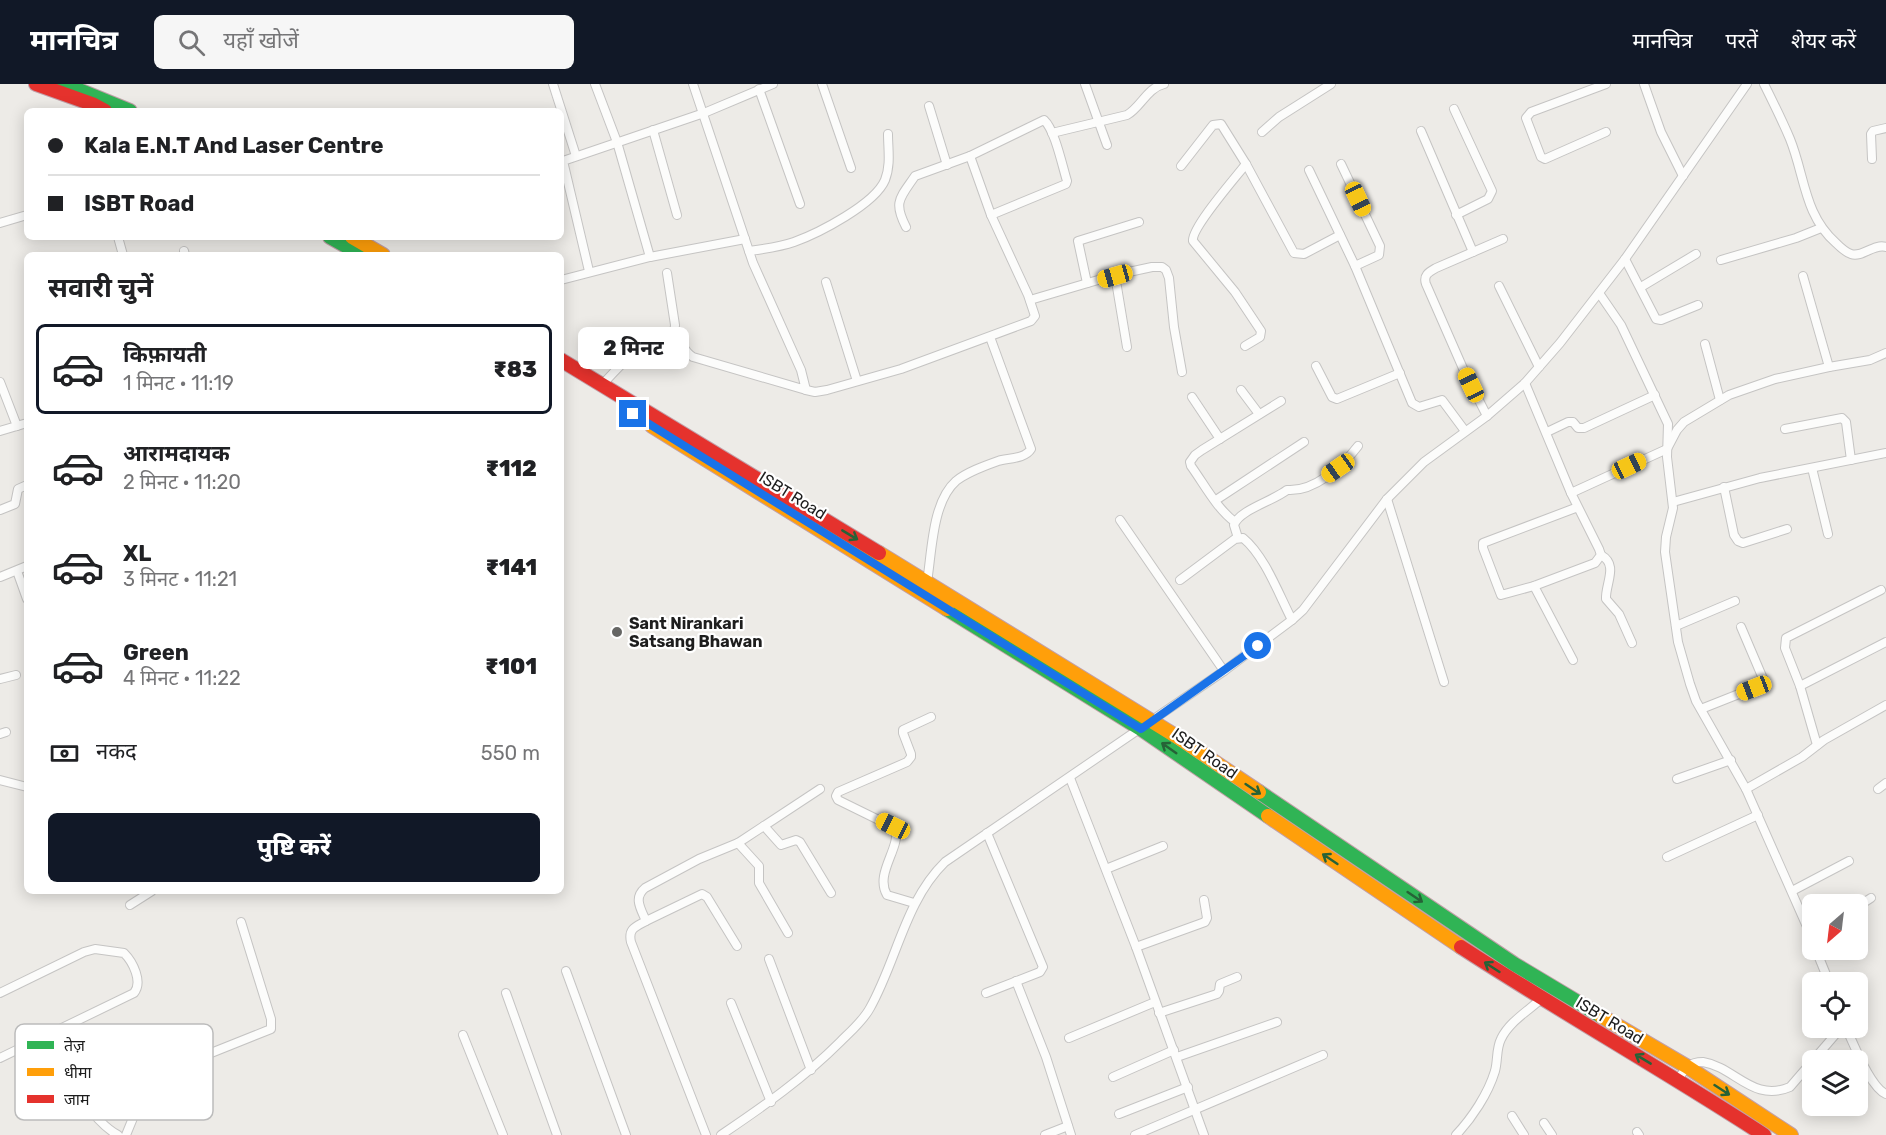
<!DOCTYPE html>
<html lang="hi">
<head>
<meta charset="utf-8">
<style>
  :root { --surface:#fff; --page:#f6f6f6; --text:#202124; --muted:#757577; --line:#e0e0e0; --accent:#111827 }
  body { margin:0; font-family:Rubik,"Noto Sans Devanagari",sans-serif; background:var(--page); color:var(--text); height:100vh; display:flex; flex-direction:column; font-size:22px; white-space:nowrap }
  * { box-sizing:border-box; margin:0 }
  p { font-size:20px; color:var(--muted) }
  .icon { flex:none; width:33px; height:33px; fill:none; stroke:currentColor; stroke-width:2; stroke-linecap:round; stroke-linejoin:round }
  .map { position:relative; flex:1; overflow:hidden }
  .sheet { position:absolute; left:24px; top:168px; width:540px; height:642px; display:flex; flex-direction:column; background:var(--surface); border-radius:9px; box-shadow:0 3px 15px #0003 }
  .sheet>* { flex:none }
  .banner { position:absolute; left:24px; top:24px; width:540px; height:132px; border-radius:9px; box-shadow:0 3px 15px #0003; display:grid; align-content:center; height:132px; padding:0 24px; background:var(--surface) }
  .needle { width:39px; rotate:208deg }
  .buttons { position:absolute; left:1802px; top:810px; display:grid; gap:12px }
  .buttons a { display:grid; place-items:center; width:66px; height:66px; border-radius:9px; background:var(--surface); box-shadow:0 3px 15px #0003; font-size:30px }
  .end { position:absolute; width:27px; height:27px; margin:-14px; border:8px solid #1a73e8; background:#fff; box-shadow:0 0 0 3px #fff }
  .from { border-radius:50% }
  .bubble { position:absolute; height:42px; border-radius:9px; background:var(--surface); box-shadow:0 3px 15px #0003; font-size:20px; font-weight:800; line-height:42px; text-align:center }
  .car { position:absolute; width:18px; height:36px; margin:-18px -9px; border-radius:8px; box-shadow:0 0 4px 2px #0007; background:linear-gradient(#f5c518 24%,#345 0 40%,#f5c518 0 76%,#345 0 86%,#f5c518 0) }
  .banner b { display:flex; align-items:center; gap:21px; height:57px; font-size:22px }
  .banner b+b { border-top:2px solid var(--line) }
  .banner i { width:15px; height:15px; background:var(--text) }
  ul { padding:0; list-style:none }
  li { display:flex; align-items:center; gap:18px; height:90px; margin:0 12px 9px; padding:0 12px; border:3px solid transparent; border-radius:9px }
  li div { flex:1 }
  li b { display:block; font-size:22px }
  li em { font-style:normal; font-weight:800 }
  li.current { border-color:var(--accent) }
  li>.icon { width:54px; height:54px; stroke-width:1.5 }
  h2 { padding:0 24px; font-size:27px; line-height:72px }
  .pay { display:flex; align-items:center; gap:15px; height:66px; padding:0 24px; font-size:22px }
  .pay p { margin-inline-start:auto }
  .primary-button { display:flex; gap:12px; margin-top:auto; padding:12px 24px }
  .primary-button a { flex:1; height:69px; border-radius:9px; background:var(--accent); color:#fff; font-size:24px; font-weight:800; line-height:69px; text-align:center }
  header { display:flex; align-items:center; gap:36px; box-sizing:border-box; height:84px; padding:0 30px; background:var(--accent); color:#fff }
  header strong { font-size:28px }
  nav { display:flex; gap:33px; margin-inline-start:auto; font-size:21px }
  .search { width:420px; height:54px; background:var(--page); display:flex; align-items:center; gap:15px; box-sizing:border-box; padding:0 21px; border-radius:9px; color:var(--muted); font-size:22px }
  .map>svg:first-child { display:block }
</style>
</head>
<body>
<header>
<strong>मानचित्र</strong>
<div class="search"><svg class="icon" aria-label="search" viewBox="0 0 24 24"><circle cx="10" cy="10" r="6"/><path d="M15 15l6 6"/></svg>यहाँ खोजें</div>
<nav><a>मानचित्र</a><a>परतें</a><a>शेयर करें</a></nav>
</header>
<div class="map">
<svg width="1886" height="1051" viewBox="0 0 1886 1051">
  <rect width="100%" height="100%" fill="#edebe7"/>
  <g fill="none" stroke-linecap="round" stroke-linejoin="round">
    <!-- street casing -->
    <g stroke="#c5c4c3" stroke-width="10">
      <g id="street">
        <path d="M 553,0 L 576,72"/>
        <path d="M 595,0 L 617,58 L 650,173"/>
        <path d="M 822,0 L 851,84"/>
        <path d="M 1085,0 L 1107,61"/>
        <path d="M 1606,0 L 1531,28 L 1526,34 L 1541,73 L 1545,75 L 1606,48"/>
        <path d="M 1644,0 L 1661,48 L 1683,92"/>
        <path d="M 1764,0 C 1773,18 1782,36 1790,55 C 1805,92 1804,131 1836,159 C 1840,163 1845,168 1851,170 C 1862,174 1874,159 1886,163"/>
        <path d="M 759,5 L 800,120"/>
        <path d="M 929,22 L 947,81"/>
        <path d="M 1454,25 L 1492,107 L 1488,115 L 1456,131"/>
        <path d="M 653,46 L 677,131"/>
        <path d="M 1421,47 L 1473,168"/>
        <path d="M 1262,48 L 1279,33 L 1331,0"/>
        <path d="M 1052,49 L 1127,31 C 1141,23 1147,4 1164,0"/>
        <path d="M 970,72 L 1044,36 C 1055,46 1062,81 1067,97 L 1066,100 L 991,131"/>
        <path d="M 1872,75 L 1871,50 L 1873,47 L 1886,44"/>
        <path d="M 1341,80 L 1380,162 L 1379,171 L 1355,182"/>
        <path d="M 1181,82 L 1213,41 L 1221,40 L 1246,80 L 1294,169 L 1304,170 L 1340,151"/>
        <path d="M 1309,86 L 1355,182 L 1412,319 L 1419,323 L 1442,316 L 1465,347"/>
        <path d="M 0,139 L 27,131"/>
        <path d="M 118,153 L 123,171"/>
        <path d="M 184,167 L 185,171"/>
        <path d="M 749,167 C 764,165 780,163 794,158 C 819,149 875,120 885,96 C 891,81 888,65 888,50"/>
        <path d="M 1625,175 L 1656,235 L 1661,236 L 1698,221"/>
        <path d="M 1721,176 L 1796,154 L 1821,144"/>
        <path d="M 589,187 L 563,77 L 704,29 L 773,0"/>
        <path d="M 667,189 L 675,241 L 674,250"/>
        <path d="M 1115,191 L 1127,263"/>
        <path d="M 1803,192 L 1829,283"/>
        <path d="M 561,196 L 650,173 L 745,155"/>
        <path d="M 826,198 L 857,297"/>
        <path d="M 1087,199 L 1078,157 L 1139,138"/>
        <path d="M 1499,202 L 1539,283"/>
        <path d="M 1641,203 L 1696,170"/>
        <path d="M 1599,209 L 1621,241 L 1668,340 L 1667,373 L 1673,424 L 1666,453 L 1665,468 L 1678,558 L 1690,600 L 1696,617 L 1746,705 L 1812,854"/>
        <path d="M 1030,216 L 1115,191 L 1152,183 L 1162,183 L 1166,186 L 1169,194 L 1174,243 L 1182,288"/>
        <path d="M 1705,260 L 1720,316"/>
        <path d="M 1245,262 L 1260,253 L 1261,247 L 1235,208 L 1193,157 C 1191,144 1236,93 1246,80"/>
        <path d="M 1316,282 L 1332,313 L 1337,315 L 1400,289"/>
        <path d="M 0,298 L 17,342"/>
        <path d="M 1525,299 L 1571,409 L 1599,465 L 1601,471 L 1595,479 L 1534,502 L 1501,511 L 1483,464 L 1483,459 L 1578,423"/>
        <path d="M 602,301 C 623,278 641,257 672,250 C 682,254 682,267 693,273 L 806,306 L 801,286 L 753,179 L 693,0"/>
        <path d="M 806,306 L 815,308 L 827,306 L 901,285 L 1031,237 L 1035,232 L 1028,211 L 991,131 L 970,72 L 915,92 C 900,114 893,118 906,143"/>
        <path d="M 1241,306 L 1259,330"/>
        <path d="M 1192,313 L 1220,355"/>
        <path d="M 1487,332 L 1465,289 L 1426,200 C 1423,191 1429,188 1436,184 L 1503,155"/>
        <path d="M 1785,345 L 1842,334 L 1846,338 L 1851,376"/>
        <path d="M 0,347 L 27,339"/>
        <path d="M 1547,348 L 1568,338 L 1573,338 L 1578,344 L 1584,344 L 1655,311"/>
        <path d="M 1812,384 L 1828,450"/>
        <path d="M 1724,403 L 1734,451 L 1738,457 L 1743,459 L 1787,445"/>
        <path d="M 1571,409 L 1667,365 L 1677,346 L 1684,338 L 1729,311 L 1775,295 L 1829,283 L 1870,276 L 1886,269"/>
        <path d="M 1387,415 L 1444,598"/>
        <path d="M 1216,416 L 1304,358"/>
        <path d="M 1673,418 L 1760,394 L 1886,369"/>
        <path d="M 0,426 L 15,420 L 18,405 L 27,401"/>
        <path d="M 1120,436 L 1224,587"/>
        <path d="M 1235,438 C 1217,425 1204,400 1191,382 L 1190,378 L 1195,371 L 1202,366 L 1281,317"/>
        <path d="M 1238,454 L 1234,441 C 1239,426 1273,417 1287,406 C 1314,408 1342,383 1358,362"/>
        <path d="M 1601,471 C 1619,481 1605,500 1606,515 L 1619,530 L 1632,559"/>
        <path d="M 17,487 L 27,515"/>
        <path d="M 0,493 L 27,482"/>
        <path d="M 1180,496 L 1235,455 L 1243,454 C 1265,472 1279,511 1292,536"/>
        <path d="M 927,498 C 932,468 932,418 956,397 C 967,388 984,382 998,377 C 1008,374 1025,375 1031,365 L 990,253"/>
        <path d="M 1534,502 L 1573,576"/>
        <path d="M 1676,542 L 1735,517"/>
        <path d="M 0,595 L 16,591"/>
        <path d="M 1800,602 L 1886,558"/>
        <path d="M 1701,625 L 1754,604 L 1764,597 L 1741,543"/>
        <path d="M 0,650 L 6,648"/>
        <path d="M 1817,661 L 1800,602 L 1785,564 L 1786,554 L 1881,506"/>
        <path d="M 1070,694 L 1136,863 L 1204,1051"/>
        <path d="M 1677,695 L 1731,676"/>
        <path d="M 0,696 L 27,703"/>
        <path d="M 1746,705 L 1802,673 L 1824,656 L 1886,621"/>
        <path d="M 1878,705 L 1886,699"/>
        <path d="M 764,742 L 781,761 L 796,756 L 800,758 L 831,809"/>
        <path d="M 738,759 L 759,782 L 759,799 L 788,849"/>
        <path d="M 1667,773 L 1758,731"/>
        <path d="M 1106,785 L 1163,762"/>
        <path d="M 1792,807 L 1849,777"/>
        <path d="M 914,819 L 887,811 C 874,789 902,763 895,744 L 838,716 L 836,712 L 838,708 L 907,678 L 911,673 L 911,670 L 903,649 L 903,646 L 931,633"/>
        <path d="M 130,821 L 152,807"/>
        <path d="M 1857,823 L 1871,814"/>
        <path d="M 646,837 L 702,810 L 707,813 L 737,862"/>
        <path d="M 1136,863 L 1205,838 L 1207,834 L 1204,816"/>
        <path d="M 1816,866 L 1829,898"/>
        <path d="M 769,875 L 811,986"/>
        <path d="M 566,887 L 626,1051"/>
        <path d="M 1016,897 L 1046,973 L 1071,1051"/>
        <path d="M 0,909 L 84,868 L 95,865 L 124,869 C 133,878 143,898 134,909 L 0,974"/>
        <path d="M 506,909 L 557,1051"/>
        <path d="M 986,909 L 1040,888 L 1043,883 L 987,749"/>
        <path d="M 731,919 L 771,1018"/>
        <path d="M 1159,929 L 1217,910 L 1219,907 L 1220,900 L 1237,893"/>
        <path d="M 1846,944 C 1854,960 1870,1003 1886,1010"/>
        <path d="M 60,946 C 61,954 59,963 61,970 C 67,996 95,1039 118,1051"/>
        <path d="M 463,951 L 503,1051"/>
        <path d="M 1069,954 L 1155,918"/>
        <path d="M 1177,973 L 1277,938"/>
        <path d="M 1113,993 L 1174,966"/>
        <path d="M 1678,996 C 1685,984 1689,978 1703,978 C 1735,983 1753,1019 1790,1003 L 1841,944"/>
        <path d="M 1119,1030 L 1188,1003"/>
        <path d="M 1512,1032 L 1524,1051"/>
        <path d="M 1544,1039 L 1552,1051"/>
        <path d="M 1637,1048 L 1639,1051"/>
        <path d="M 126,1051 L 147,1000 L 156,991 L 271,945 L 271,935 L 241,838"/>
        <path d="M 706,1051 L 631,858 C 628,845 635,843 646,837 C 641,825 633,814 645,804 L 699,775 L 738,759 L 820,705"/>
        <path d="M 721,1051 C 764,1022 804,994 840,958 C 851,947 863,937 870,924 C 897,876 905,817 945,778 L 1224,587 L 1292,536 L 1303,526 L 1387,415 L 1424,378 L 1487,332 L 1525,299 L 1560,259 L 1625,175 L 1747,0"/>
        <path d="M 1045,1051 L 1068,1042"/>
        <path d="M 1135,1051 L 1323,971"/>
        <path d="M 1456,1051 C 1472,1034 1488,1010 1495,987 C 1498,976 1496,965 1501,955 C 1509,938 1528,927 1541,915"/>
      </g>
    </g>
    <!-- fast casing -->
    <g stroke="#c29fa8" stroke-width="16">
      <g id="fast">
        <path d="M 64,0 L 130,27"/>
        <path d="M 330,153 L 362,171"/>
        <path d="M 947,525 L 1141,645 L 1268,732"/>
        <path d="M 1259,708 L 1514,880 L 1601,932"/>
      </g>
    </g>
    <!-- slow casing -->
    <g stroke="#c29fa8" stroke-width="16">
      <g id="slow">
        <path d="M 352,153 L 383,171"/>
        <path d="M 652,342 L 947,525"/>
        <path d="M 879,469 L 1179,654 L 1259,708"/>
        <path d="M 1268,732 L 1461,863"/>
        <path d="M 1601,932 L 1686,982 L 1791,1051"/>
      </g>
    </g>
    <!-- jam casing -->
    <g stroke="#c29fa8" stroke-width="16">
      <g id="jam">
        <path d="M 36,0 L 92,20 L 105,27"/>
        <path d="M 561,276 L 879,469"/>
        <path d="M 1461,863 C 1561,928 1664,986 1764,1051"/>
      </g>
    </g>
    <!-- street -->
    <use href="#street" stroke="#fcfcfb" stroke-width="8"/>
    <!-- fast -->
    <use href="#fast" stroke="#30b455" stroke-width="14"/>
    <!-- slow -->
    <use href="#slow" stroke="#ff9f0a" stroke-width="14"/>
    <!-- jam -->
    <use href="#jam" stroke="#e5322d" stroke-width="14"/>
  </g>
  <!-- one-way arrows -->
  <defs><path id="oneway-shaft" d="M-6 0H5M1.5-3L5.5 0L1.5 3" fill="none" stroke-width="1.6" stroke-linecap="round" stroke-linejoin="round" transform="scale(1.5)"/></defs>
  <g stroke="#266237">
    <use href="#oneway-shaft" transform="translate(850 451) rotate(31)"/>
    <use href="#oneway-shaft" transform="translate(1169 664) rotate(-145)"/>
    <use href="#oneway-shaft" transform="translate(1253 705) rotate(34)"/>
    <use href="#oneway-shaft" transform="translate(1330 775) rotate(-146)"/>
    <use href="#oneway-shaft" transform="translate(1415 813) rotate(34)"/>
    <use href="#oneway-shaft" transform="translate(1492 883) rotate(-147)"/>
    <use href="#oneway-shaft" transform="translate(1643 975) rotate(-149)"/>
    <use href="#oneway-shaft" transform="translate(1722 1006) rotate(33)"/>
  </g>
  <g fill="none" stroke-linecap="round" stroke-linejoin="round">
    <!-- route -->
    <path stroke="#1a73e8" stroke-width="8" d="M 633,330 L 1141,645 L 1258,562"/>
  </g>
  <!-- markers -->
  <circle fill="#666664" stroke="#fff" stroke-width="2" cx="617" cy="548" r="6"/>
  <g text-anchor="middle" stroke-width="4.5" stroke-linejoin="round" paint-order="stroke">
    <!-- street labels -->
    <g font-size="16" fill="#1e1e1e" stroke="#fff">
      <text transform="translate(793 411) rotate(32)" y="6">ISBT Road</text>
      <text transform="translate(1205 669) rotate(35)" y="6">ISBT Road</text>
      <text transform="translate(1610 936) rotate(31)" y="6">ISBT Road</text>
    </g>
    <!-- poi labels -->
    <g font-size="16" font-weight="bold" fill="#1e1e1e" stroke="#fff" text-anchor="start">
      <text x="629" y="545">Sant Nirankari<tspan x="629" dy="18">Satsang Bhawan</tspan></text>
    </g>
  </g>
  <!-- legend -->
  <rect x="15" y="940" width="198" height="96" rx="9" fill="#fff" stroke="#bcbcbc" stroke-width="1.5"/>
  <rect x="27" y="957" width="27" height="8" fill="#30b455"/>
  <rect x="27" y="984" width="27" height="8" fill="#ff9f0a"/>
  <rect x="27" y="1011" width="27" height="8" fill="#e5322d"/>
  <g font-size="16" fill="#1e1e1e">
    <text x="64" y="967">तेज़</text>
    <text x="64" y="994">धीमा</text>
    <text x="64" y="1021">जाम</text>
  </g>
</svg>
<div class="buttons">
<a><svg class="needle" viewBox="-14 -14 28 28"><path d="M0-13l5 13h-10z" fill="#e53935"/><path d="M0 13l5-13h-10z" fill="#757577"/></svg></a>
<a><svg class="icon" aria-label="locate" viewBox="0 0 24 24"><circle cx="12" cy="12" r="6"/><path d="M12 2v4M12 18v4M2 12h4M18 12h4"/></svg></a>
<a><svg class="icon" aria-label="layers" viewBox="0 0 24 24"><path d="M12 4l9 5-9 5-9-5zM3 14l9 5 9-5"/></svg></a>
</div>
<i class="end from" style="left:1258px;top:562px"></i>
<i class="end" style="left:633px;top:330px"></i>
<div class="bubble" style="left:578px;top:243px;width:111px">2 मिनट</div>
<i class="car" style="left:1358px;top:115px;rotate:155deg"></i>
<i class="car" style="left:1115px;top:192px;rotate:254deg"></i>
<i class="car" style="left:1471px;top:301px;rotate:335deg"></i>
<i class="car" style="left:1629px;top:382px;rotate:65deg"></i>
<i class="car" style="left:1338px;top:384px;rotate:235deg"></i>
<i class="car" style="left:1754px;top:604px;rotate:249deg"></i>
<i class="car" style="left:893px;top:742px;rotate:296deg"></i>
<div class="banner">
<b><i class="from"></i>Kala E.N.T And Laser Centre</b>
<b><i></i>ISBT Road</b>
</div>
<section class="sheet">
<h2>सवारी चुनें</h2>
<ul>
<li class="current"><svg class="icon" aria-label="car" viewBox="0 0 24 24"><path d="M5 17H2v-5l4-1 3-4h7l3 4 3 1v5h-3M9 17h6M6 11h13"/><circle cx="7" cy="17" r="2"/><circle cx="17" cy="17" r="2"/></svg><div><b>किफ़ायती</b><p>1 मिनट · 11:19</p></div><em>₹83</em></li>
<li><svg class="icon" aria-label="car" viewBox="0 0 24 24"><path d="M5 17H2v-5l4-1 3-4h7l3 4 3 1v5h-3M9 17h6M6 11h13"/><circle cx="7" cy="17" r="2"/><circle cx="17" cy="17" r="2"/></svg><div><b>आरामदायक</b><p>2 मिनट · 11:20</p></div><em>₹112</em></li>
<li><svg class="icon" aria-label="car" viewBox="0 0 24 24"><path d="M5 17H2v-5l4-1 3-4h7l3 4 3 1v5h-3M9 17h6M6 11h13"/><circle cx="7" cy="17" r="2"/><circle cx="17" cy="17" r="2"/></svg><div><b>XL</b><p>3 मिनट · 11:21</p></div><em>₹141</em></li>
<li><svg class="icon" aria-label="car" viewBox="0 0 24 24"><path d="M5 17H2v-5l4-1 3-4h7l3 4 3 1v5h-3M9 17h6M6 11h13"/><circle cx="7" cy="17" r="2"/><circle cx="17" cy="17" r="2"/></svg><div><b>Green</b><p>4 मिनट · 11:22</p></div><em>₹101</em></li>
</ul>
<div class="pay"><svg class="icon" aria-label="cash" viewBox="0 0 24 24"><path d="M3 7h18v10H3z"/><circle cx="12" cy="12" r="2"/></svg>नकद<p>550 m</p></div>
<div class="primary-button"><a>पुष्टि करें</a></div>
</section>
</div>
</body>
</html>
